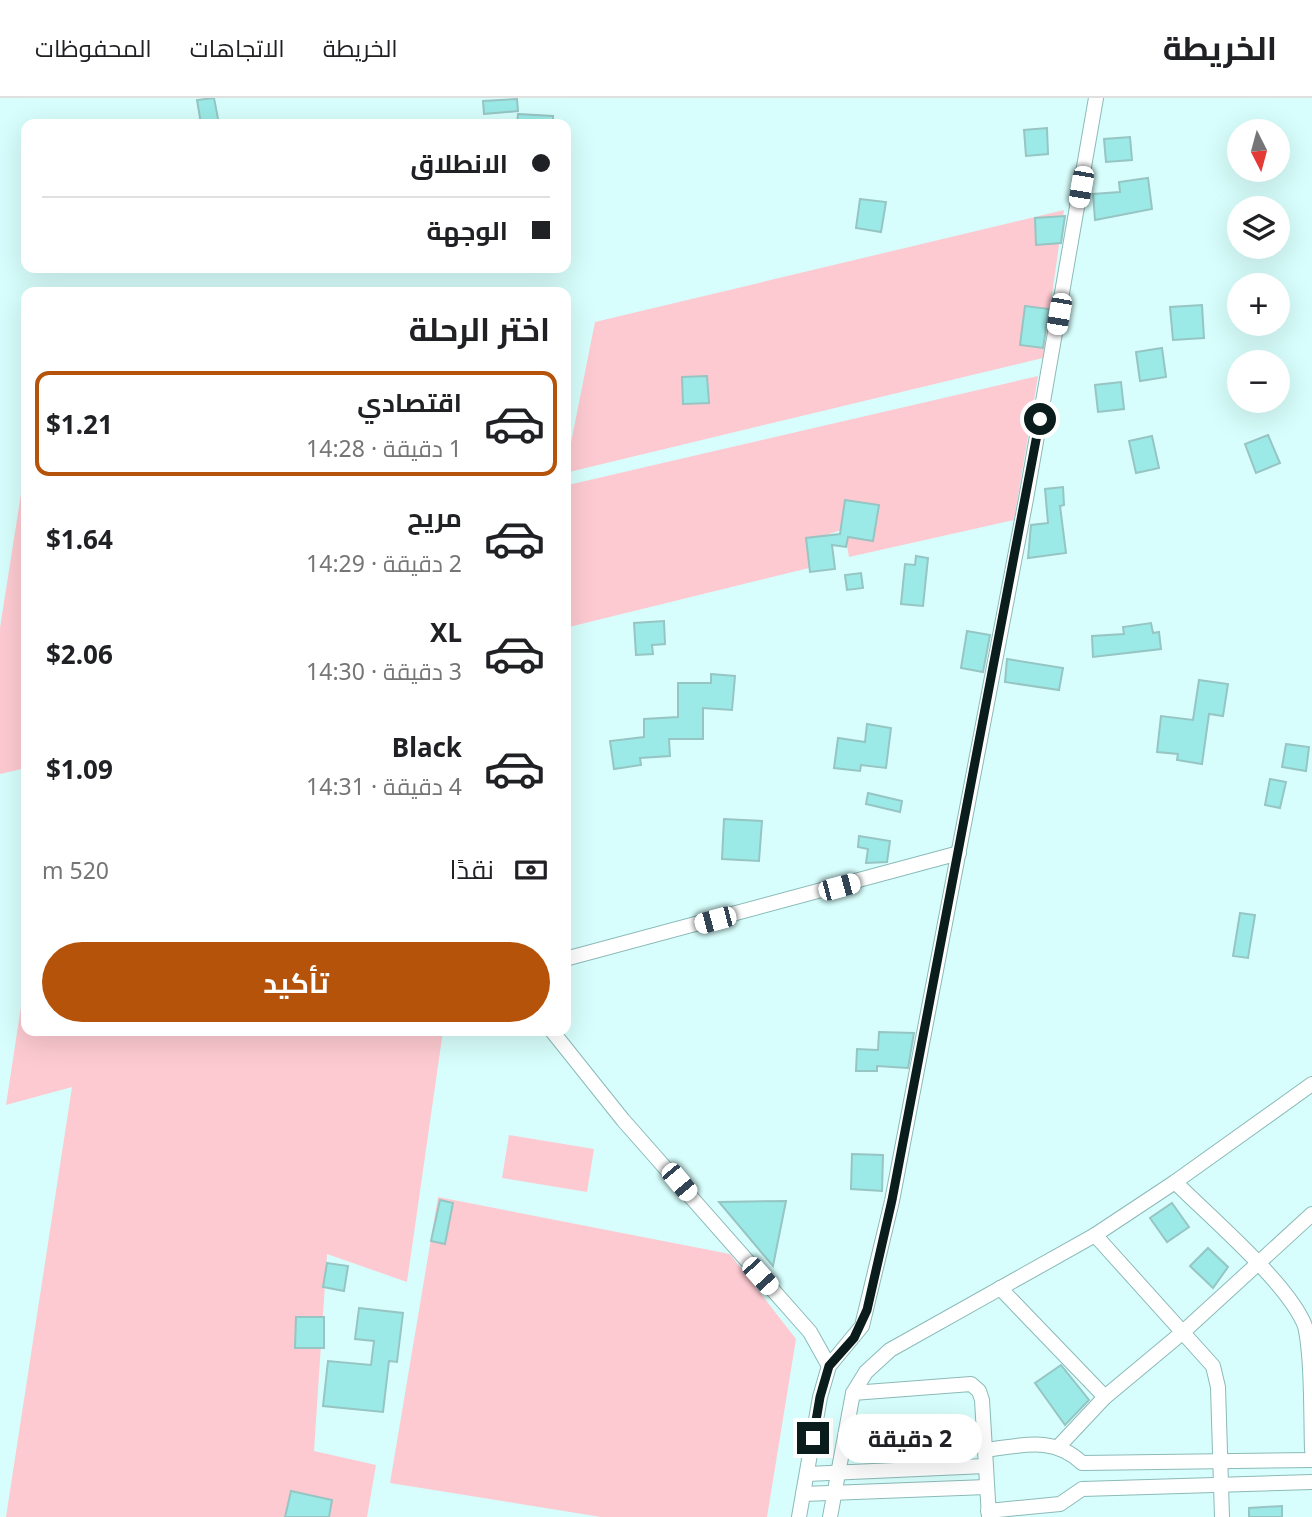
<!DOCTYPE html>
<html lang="ar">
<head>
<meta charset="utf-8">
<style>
  :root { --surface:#fff; --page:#f6f6f6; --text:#202124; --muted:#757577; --line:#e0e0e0; --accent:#b45309 }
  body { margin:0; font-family:"Noto Sans",Cairo,sans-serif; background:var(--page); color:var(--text); direction:rtl; height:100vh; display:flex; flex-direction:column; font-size:26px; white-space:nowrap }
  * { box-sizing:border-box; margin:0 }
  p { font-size:23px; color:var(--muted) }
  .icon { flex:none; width:38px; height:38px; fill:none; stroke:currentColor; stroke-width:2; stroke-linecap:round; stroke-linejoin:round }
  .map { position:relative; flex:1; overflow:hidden; direction:ltr }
  .panel { position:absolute; left:21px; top:189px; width:550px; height:749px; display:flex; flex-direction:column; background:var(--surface); border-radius:14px; box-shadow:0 7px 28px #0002; direction:rtl }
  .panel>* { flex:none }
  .guide { position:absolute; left:21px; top:21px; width:550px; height:154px; border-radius:14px; box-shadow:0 7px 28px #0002; direction:rtl; display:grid; align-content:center; height:154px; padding:0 21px; background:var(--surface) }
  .needle { width:46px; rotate:174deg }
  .tools { position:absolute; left:1227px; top:21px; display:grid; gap:14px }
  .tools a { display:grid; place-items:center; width:63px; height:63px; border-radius:50%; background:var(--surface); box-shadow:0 7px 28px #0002; font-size:35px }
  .end { position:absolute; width:32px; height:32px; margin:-16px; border:9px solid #0a1d1c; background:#fff; box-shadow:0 0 0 4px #fff }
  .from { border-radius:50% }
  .bubble { position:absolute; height:49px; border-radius:24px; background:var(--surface); box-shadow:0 7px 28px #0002; font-size:23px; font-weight:700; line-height:49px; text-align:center; direction:rtl }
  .car { position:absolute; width:21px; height:42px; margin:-21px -10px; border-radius:9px; box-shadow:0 0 5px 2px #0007; background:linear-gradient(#fff 24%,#345 0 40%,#fff 0 76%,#345 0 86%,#fff 0) }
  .guide b { display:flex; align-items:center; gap:24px; height:66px; font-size:26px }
  .guide b+b { border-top:2px solid var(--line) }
  .guide i { width:18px; height:18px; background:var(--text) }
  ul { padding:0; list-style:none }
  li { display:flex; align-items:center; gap:21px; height:105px; margin:0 14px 10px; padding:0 7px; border:4px solid transparent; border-radius:14px }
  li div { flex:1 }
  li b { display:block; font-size:26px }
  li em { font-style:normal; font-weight:700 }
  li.on { border-color:var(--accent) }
  li>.icon { width:63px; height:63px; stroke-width:1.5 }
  h2 { padding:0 21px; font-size:32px; line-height:84px }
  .pay { display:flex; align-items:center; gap:18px; height:77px; padding:0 21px; font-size:26px }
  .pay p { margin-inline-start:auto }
  .action { display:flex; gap:14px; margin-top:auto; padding:14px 21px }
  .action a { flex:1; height:80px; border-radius:42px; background:var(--accent); color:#fff; font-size:28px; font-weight:700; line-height:80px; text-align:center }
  header { display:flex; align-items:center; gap:42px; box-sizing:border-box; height:98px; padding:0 35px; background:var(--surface); border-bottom:2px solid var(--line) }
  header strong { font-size:33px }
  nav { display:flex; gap:38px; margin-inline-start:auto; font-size:24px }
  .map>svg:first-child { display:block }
</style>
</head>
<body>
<header>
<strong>الخريطة</strong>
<nav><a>الخريطة</a><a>الاتجاهات</a><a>المحفوظات</a></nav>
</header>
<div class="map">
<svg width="1312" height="1419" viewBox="0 0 1312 1419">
  <rect width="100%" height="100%" fill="#d7fefc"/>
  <!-- green -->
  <g fill="#fdcad1">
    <path d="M 1064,112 L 1043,260 L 565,375 L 595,224 Z"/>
    <path d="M 1038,278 L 1014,422 L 849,459 L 844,431 L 811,442 L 809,470 L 565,530 L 568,387 Z"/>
    <path d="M 26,382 L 26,670 L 0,676 L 0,530 L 23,383 Z"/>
    <path d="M 26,876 L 26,933 L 443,933 L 407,1184 L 327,1156 L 314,1353 L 376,1367 L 367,1419 L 6,1419 L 72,989 L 6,1007 Z"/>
    <path d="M 509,1037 L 594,1051 L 587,1094 L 502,1080 Z"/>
    <path d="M 438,1099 L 730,1156 L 796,1241 L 767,1419 L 601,1419 L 390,1385 Z"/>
  </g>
  <!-- building -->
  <g fill="#9beae7" stroke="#96c5c3" stroke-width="2">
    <path d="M 214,0 L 219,26 L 201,26 L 197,2 Z"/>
    <path d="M 517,1 L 518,13 L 484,16 L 483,3 Z"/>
    <path d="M 518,16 L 553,18 L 553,26 L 517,26 Z"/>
    <path d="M 1047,30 L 1048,56 L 1026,58 L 1024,32 Z"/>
    <path d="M 1130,39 L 1132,62 L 1106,64 L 1104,41 Z"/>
    <path d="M 1148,80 L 1152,111 L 1095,122 L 1093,96 L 1120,94 L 1119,84 Z"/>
    <path d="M 860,101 L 886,104 L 881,134 L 856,130 Z"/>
    <path d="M 1065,118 L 1061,145 L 1036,147 L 1035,120 Z"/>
    <path d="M 1202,207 L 1204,240 L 1173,242 L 1170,209 Z"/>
    <path d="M 1025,208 L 1049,211 L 1043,250 L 1020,247 Z"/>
    <path d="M 1162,250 L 1166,279 L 1140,283 L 1136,254 Z"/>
    <path d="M 707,278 L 709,305 L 683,306 L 682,279 Z"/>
    <path d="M 1121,284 L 1124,311 L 1098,314 L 1095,287 Z"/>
    <path d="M 1268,337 L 1280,365 L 1256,375 L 1245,346 Z"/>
    <path d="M 1152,338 L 1159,370 L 1136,375 L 1129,343 Z"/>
    <path d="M 1063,389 L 1064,407 L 1060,408 L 1066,455 L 1028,460 L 1031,427 L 1048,425 L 1045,391 Z"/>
    <path d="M 845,402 L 879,407 L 873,443 L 848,439 L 846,449 L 832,447 L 835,471 L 810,474 L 806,440 L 840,436 Z"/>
    <path d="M 916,458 L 928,460 L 923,508 L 901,506 L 905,466 L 915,467 Z"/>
    <path d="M 861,475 L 863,490 L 847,492 L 845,477 Z"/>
    <path d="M 664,523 L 665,546 L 652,547 L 653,556 L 636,557 L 634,525 Z"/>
    <path d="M 1151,525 L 1153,535 L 1159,534 L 1161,551 L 1093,559 L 1092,538 L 1124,536 L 1123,529 Z"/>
    <path d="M 967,533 L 990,537 L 983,574 L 961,570 Z"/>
    <path d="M 1007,561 L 1063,570 L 1059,592 L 1005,584 Z"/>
    <path d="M 711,576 L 735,578 L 732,612 L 703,610 L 703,641 L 669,641 L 670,658 L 640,660 L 641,667 L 614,671 L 610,643 L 644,639 L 644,621 L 678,619 L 678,585 L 711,585 Z"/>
    <path d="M 1199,582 L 1228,586 L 1223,618 L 1209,616 L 1202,666 L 1177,662 L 1178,656 L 1157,654 L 1161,618 L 1193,622 Z"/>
    <path d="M 867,626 L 891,630 L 886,670 L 861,667 L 860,673 L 834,670 L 838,640 L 865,644 Z"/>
    <path d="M 1286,646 L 1309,649 L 1306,673 L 1282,669 Z"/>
    <path d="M 1270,681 L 1286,684 L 1280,710 L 1265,707 Z"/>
    <path d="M 868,695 L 902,703 L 900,714 L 866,706 Z"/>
    <path d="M 724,721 L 762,723 L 759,763 L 722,761 Z"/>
    <path d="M 859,738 L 890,743 L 887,764 L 866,765 L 868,751 L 858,749 Z"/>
    <path d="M 1240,815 L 1255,817 L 1248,860 L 1233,858 Z"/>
    <path d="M 879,934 L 914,935 L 908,970 L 877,968 L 877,973 L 856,973 L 857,951 L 878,952 Z"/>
    <path d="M 852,1056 L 883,1057 L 882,1093 L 851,1091 Z"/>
    <path d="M 440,1102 L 453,1105 L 445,1146 L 431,1143 Z"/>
    <path d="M 786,1103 L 773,1168 L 719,1104 Z"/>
    <path d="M 1172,1105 L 1189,1129 L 1167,1144 L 1150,1120 Z"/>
    <path d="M 1208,1150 L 1228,1169 L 1213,1190 L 1190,1168 Z"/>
    <path d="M 327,1165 L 348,1168 L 344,1193 L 323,1189 Z"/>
    <path d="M 359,1210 L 403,1215 L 397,1264 L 389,1263 L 383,1314 L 323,1308 L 328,1263 L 371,1267 L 374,1243 L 355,1241 Z"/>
    <path d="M 296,1219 L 324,1219 L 324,1250 L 295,1250 Z"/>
    <path d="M 1061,1267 L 1089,1302 L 1065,1327 L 1035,1285 Z"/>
    <path d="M 291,1393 L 332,1402 L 329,1419 L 285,1419 Z"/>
    <path d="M 1282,1408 L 1282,1419 L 1249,1419 L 1249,1410 Z"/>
  </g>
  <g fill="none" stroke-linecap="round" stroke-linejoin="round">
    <!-- minor casing -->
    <g stroke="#8bbab8" stroke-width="16">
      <g id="minor">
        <path d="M 565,861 L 959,755"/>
        <path d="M 552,933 L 623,1022 L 810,1234 L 829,1268"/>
        <path d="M 1175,1084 C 1209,1118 1289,1186 1305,1228 C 1312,1257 1311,1319 1312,1352"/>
        <path d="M 1095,1137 L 1213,1268 L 1218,1289 L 1222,1419"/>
        <path d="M 1000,1190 L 1105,1299"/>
        <path d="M 853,1295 L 971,1286 L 979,1293 L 982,1302 L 989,1419"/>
        <path d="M 1059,1348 L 1105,1299 L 1183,1234 L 1312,1116"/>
        <path d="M 985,1352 C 1021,1348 1053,1337 1082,1365 L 1312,1362"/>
        <path d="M 807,1376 L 985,1368"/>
        <path d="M 803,1396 L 987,1389"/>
        <path d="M 988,1413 L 1060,1406 L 1082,1391 L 1312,1384"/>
        <path d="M 799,1419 L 820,1299 L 829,1268 L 862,1228 L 892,1103 L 1026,401 L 1096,0"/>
        <path d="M 830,1419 L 853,1295 L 866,1274 L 890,1252 L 1095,1137 L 1175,1084 L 1312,986"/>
      </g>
    </g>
    <!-- minor -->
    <use href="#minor" stroke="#fff" stroke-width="14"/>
  </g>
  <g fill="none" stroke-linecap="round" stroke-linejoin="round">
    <!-- route -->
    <path stroke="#0a1d1c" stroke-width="9" d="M 813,1340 L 820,1299 L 829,1268 L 854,1240 L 867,1212 L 892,1102 L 1040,321"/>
  </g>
</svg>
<div class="tools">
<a><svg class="needle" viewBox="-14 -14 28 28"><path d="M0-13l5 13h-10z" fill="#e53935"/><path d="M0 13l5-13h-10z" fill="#757577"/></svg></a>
<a><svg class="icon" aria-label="layers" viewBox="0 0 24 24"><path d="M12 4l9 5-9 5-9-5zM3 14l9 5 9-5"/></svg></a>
<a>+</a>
<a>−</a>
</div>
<i class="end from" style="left:1040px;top:321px"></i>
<i class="end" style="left:813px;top:1340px"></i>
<div class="bubble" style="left:838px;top:1316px;width:144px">2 دقيقة</div>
<i class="car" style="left:1081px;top:89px;rotate:190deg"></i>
<i class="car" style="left:1059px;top:216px;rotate:190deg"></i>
<i class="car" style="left:839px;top:789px;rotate:75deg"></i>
<i class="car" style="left:715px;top:822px;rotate:255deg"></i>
<i class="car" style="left:679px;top:1084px;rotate:140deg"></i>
<i class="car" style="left:760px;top:1178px;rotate:138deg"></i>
<div class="guide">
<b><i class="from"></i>الانطلاق</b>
<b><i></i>الوجهة</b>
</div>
<section class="panel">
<h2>اختر الرحلة</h2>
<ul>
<li class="on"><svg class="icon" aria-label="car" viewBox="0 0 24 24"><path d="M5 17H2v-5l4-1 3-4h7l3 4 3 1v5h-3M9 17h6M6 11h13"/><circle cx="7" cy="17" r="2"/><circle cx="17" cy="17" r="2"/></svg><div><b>اقتصادي</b><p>1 دقيقة · 14:28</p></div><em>$1.21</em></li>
<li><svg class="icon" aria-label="car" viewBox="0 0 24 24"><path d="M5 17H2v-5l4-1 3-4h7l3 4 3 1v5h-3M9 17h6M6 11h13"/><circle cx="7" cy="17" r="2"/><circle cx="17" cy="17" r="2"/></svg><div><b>مريح</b><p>2 دقيقة · 14:29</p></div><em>$1.64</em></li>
<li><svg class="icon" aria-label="car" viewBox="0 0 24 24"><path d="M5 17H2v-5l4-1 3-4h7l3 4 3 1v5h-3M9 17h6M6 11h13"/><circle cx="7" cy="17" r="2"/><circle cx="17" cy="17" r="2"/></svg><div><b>XL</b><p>3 دقيقة · 14:30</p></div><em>$2.06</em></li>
<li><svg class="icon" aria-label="car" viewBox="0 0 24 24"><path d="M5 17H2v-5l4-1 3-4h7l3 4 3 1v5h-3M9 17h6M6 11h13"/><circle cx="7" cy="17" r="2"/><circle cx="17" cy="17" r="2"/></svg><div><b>Black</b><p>4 دقيقة · 14:31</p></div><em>$1.09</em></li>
</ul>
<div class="pay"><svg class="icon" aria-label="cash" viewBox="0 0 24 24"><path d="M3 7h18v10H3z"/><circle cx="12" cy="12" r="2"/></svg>نقدًا<p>520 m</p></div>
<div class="action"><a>تأكيد</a></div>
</section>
</div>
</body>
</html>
